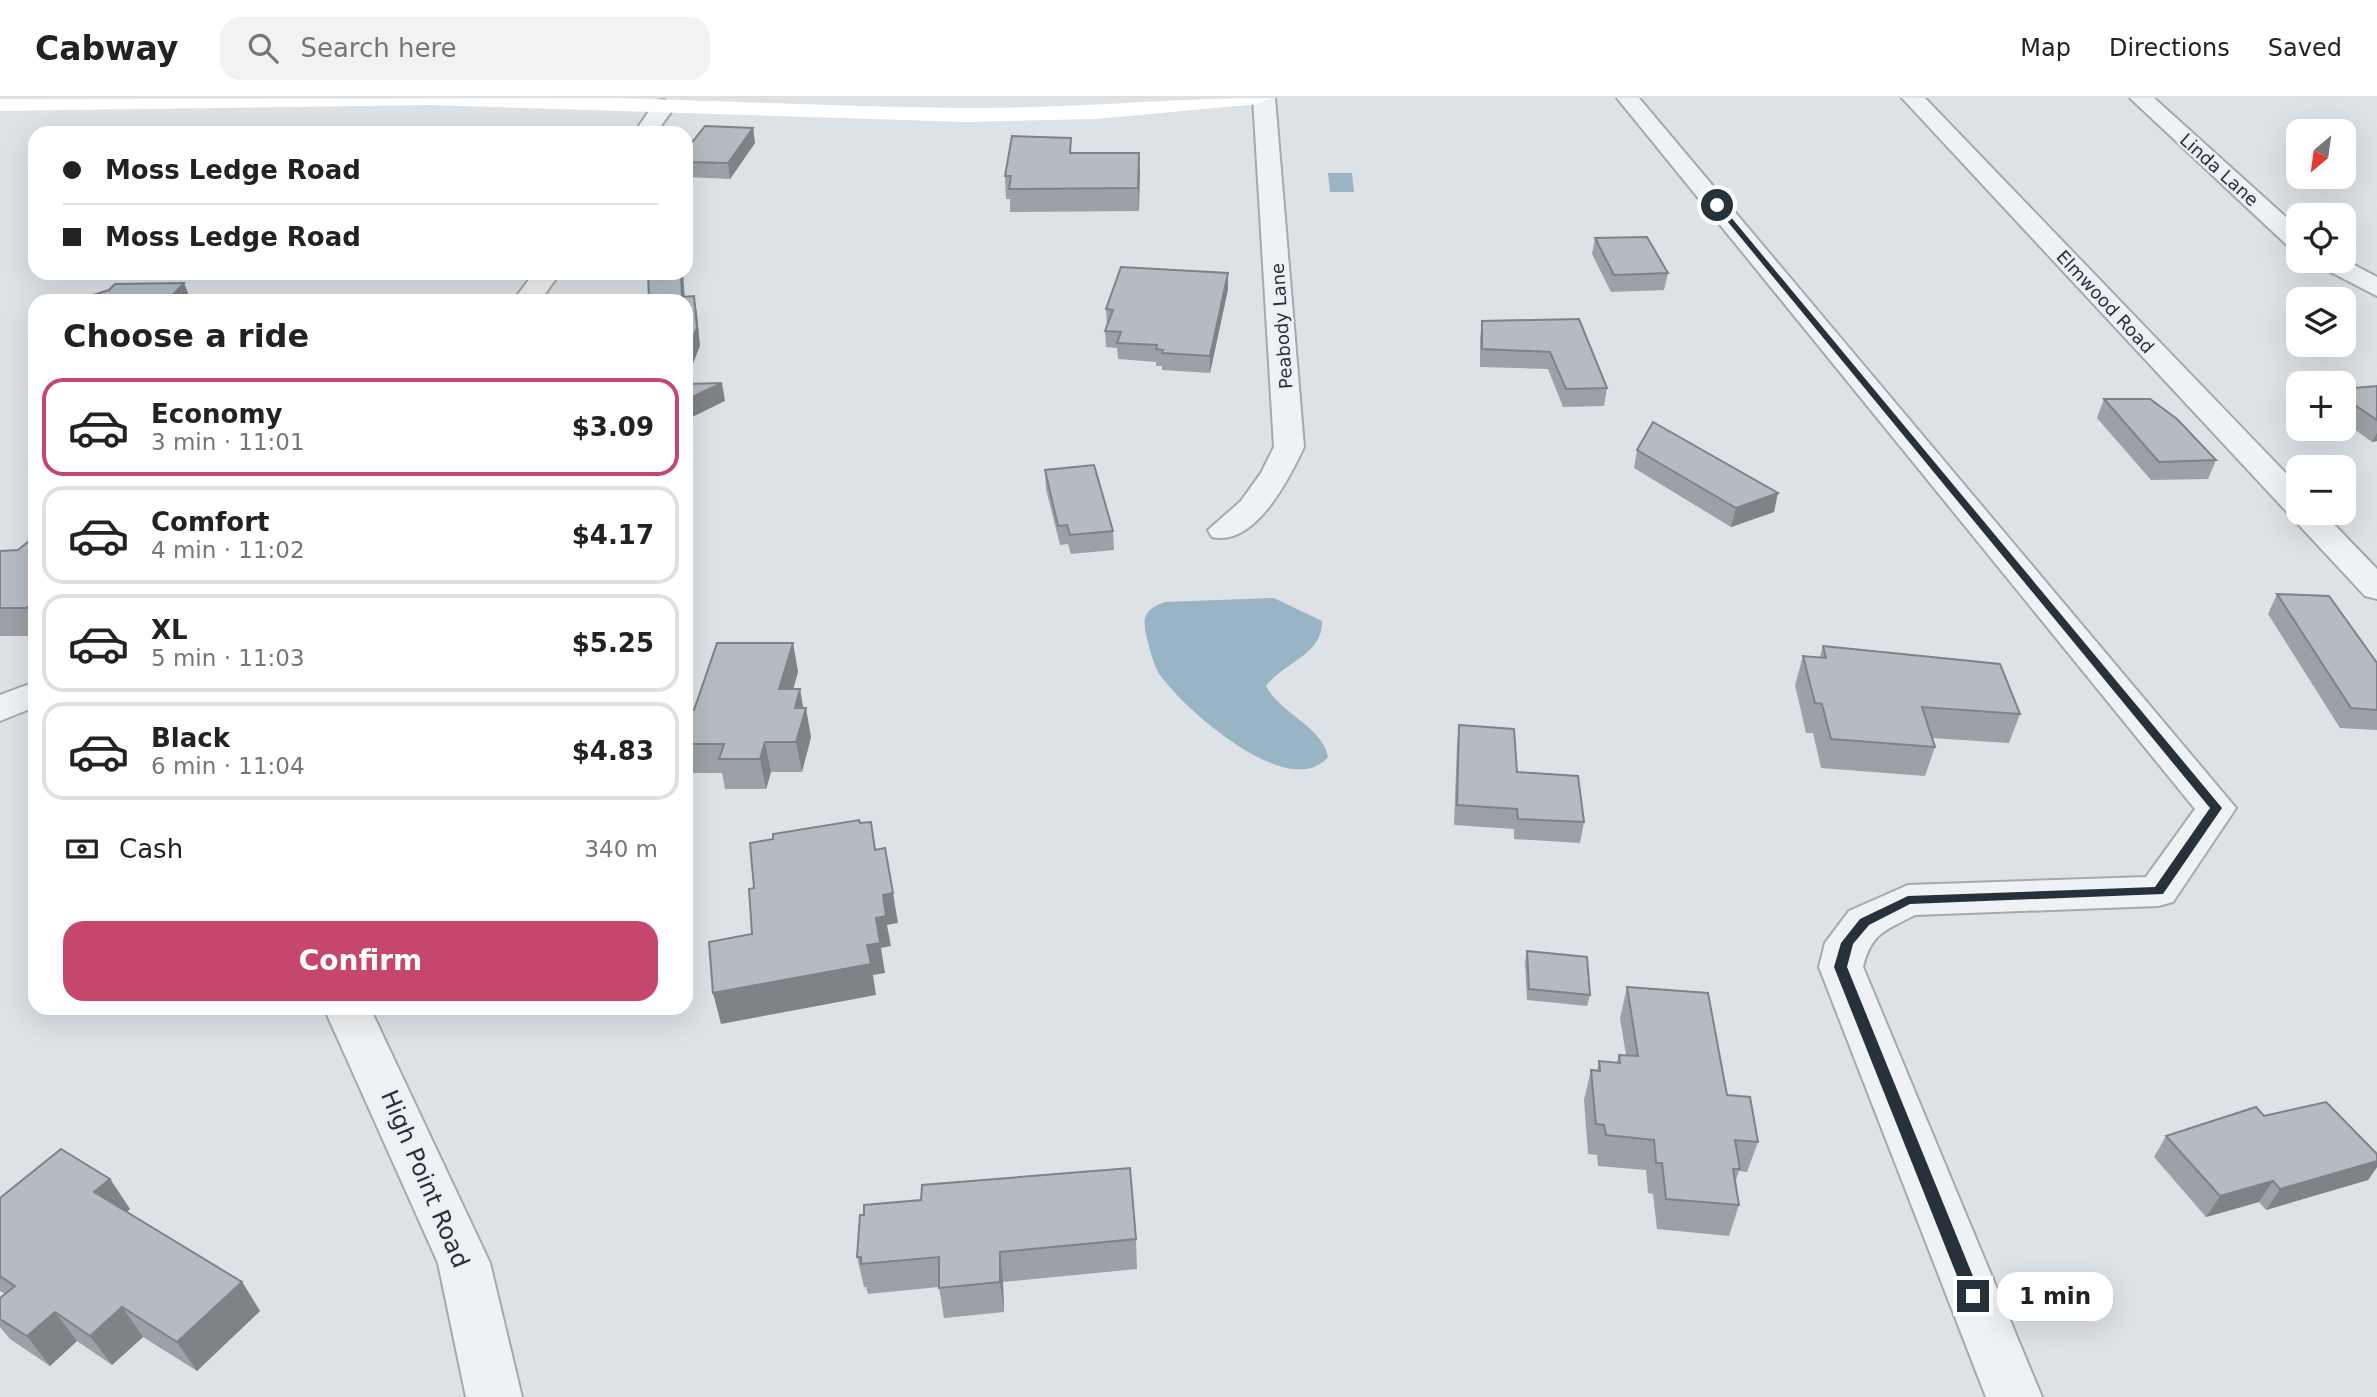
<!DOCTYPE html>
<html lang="en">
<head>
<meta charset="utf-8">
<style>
  :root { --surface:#fff; --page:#f2f2f2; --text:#222; --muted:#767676; --line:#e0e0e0; --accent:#c5486c }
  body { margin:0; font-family:"DejaVu Sans",sans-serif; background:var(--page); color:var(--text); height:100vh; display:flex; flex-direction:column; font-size:26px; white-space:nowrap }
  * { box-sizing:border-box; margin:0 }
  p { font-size:23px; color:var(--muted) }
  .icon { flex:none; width:38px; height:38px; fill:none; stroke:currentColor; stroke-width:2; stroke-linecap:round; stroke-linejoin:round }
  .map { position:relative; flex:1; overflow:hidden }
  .sheet { position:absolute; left:28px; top:196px; width:665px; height:721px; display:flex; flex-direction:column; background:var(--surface); border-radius:21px; box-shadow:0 7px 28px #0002 }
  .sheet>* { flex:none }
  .banner { position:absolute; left:28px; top:28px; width:665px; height:154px; border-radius:21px; box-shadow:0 7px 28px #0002; display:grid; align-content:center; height:154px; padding:0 35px; background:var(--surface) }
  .needle { width:46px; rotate:209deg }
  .buttons { position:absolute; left:2286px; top:21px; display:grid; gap:14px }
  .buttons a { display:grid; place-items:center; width:70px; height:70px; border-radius:14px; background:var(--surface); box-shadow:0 7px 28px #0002; font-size:35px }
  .end { position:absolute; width:32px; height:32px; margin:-16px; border:9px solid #27313b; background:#fff; box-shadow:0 0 0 4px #fff }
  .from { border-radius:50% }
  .bubble { position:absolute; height:49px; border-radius:21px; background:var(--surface); box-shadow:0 7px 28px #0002; font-size:23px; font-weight:700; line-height:49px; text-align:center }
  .banner b { display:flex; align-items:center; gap:24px; height:66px; font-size:26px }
  .banner b+b { border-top:2px solid var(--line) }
  .banner i { width:18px; height:18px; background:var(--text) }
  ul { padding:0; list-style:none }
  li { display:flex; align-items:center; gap:21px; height:98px; margin:0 14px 10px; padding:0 21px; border:4px solid var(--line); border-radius:21px }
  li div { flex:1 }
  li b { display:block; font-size:26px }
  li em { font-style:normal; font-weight:700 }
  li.active { border-color:var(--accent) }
  li>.icon { width:63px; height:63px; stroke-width:1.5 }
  h2 { padding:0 35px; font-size:32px; line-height:84px }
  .pay { display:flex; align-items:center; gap:18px; height:77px; padding:0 35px; font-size:26px }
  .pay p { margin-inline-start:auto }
  .button { display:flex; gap:14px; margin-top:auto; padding:14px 35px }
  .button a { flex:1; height:80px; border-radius:21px; background:var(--accent); color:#fff; font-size:28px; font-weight:700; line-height:80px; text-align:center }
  header { display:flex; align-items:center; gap:42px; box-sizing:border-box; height:98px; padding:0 35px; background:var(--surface); border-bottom:2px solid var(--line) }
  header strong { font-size:33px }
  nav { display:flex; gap:38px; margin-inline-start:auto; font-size:24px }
  .search { width:490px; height:63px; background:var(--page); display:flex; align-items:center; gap:18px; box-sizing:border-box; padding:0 24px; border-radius:21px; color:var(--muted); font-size:26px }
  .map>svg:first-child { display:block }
</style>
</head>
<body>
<header>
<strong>Cabway</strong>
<div class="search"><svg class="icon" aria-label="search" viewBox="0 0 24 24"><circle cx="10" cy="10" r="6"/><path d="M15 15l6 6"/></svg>Search here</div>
<nav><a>Map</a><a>Directions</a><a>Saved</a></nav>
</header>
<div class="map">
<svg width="2377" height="1299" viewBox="0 0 2377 1299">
  <rect width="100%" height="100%" fill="#dde2e6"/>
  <!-- water -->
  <g fill="#99b4c4">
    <path d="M 1328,75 L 1352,75 L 1354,94 L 1330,94 Z"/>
    <path d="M 1274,500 L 1322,523 C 1323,557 1284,564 1266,588 C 1280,615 1323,629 1328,659 C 1289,705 1184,611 1160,577 C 1154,569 1142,529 1145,520 C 1148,510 1157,507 1165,504 Z"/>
  </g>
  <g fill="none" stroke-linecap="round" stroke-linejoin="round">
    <!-- minor casing -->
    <g stroke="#a3a9af" stroke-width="4">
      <g id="minor">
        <path d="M 1253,0 L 1275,0 L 1304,349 C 1289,381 1255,449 1212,439 L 1208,432 L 1241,403 L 1261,375 L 1274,349 Z"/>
        <path d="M 1617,0 L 1639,0 L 2236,710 L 2173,804 L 2158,808 L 1915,817 C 1886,832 1871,835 1863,869 L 2042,1299 L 1986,1299 L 1819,869 L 1825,845 L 1849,813 L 1908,787 L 2146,779 L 2195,711 Z"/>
        <path d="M 1902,0 L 1925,0 L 2298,388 L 2298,415 L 2323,415 L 2377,471 L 2377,501 L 2365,498 Z"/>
        <path d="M 2130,0 L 2154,0 L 2298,130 L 2298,151 L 2289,149 Z"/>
        <path d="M 664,2 L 675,8 L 656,35 L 634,35 L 656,3 Z"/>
        <path d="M 2343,161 L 2377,179 L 2377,198 L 2319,168 L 2315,163 Z"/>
        <path d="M 534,175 L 560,175 L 540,203 L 513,203 Z"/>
        <path d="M 35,584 L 35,609 L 0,623 L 0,597 Z"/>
        <path d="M 324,910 L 370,910 L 490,1165 L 522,1299 L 466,1299 L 438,1165 Z"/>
      </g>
    </g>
    <!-- minor -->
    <use href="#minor" fill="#eff2f4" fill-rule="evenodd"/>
    <!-- secondary -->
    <path fill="#fff" fill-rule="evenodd" d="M 613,0 C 730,3 848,9 965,10 C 1067,11 1167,0 1269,0 L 1258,6 L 1096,21 L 966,24 L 430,7 L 0,13 L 0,1 Z"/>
  </g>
  <!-- wall -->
  <g fill="#9ba1a7">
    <path d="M 753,30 L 755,45 L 730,81 L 686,79 L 686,52 Z"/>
    <path d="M 1072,55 L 1139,55 L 1139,113 L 1010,114 L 1010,101 L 1006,101 L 1005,78 Z"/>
    <path d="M 1595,140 L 1668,175 L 1664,192 L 1611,194 L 1592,156 Z"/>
    <path d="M 1228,175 L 1228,191 L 1210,275 L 1162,272 L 1162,268 L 1156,268 L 1156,264 L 1118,261 L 1117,250 L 1106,249 L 1105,233 L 1107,228 L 1106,211 Z"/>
    <path d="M 1579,221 L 1607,290 L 1604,308 L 1563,309 L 1548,271 L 1480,269 L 1480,241 L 1482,223 Z"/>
    <path d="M 2377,288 L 2377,343 L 2372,344 L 2343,323 L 2343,291 Z"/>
    <path d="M 2104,301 L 2216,362 L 2208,381 L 2151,382 L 2097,320 Z"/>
    <path d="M 1637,352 L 1774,414 L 1731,429 L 1634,370 Z"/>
    <path d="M 1045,372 L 1113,433 L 1114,452 L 1071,456 L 1068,446 L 1060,447 L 1046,391 Z"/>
    <path d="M 35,438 L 35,538 L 0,538 L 0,453 L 18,452 Z"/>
    <path d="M 2277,496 L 2377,565 L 2377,632 L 2340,630 L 2268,516 Z"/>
    <path d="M 793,545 L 798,574 L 793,591 L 804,610 L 811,639 L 802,674 L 771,674 L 766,691 L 725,691 L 722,675 L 686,675 L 686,620 L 694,612 Z"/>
    <path d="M 1823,548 L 2020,616 L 2009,645 L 1932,640 L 1935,649 L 1925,678 L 1821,670 L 1813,635 L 1806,635 L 1795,587 L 1803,558 L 1820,559 Z"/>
    <path d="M 1459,627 L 1517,674 L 1584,724 L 1580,745 L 1514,741 L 1514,731 L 1454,727 L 1457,647 Z"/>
    <path d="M 1527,853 L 1590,897 L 1587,908 L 1527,902 L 1525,864 Z"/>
    <path d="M 1627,889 L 1727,997 L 1758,1044 L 1747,1074 L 1739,1073 L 1735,1085 L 1739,1107 L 1729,1138 L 1657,1131 L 1653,1096 L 1648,1095 L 1646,1072 L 1598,1068 L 1597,1057 L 1588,1056 L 1584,1002 L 1591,972 L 1597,973 L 1599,963 L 1617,964 L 1619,957 L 1626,957 L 1620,920 Z"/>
    <path d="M 2264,1018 L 2377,1056 L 2377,1069 L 2368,1082 L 2266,1112 L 2259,1104 L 2206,1119 L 2154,1059 L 2166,1038 Z"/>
    <path d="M 110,1081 L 130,1111 L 127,1114 L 242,1184 L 260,1213 L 197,1273 L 143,1239 L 112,1267 L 77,1243 L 50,1268 L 10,1241 L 0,1229 L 0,1200 L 5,1196 L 0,1193 L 0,1100 Z"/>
    <path d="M 1136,1141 L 1137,1171 L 1003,1184 L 1004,1214 L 944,1220 L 939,1189 L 868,1196 L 866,1189 L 864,1189 L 857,1159 Z"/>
  </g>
  <!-- shaded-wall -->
  <g fill="#7e8388">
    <path d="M 753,30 L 755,45 L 730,81 L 728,65 Z"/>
    <path d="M 1139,55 L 1140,77 L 1139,113 L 1138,90 Z"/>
    <path d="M 681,175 L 683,175 L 685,203 L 682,199 Z"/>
    <path d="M 1228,175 L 1228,191 L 1210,275 L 1210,258 Z"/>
    <path d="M 184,185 L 191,202 L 190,203 L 167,203 Z"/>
    <path d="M 694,198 L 697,215 L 700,248 L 686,283 L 686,256 Z"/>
    <path d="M 722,285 L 725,303 L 686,322 L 686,302 Z"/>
    <path d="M 2377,335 L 2377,343 L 2372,344 Z"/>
    <path d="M 1778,395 L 1774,414 L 1731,429 L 1736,410 Z"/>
    <path d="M 35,501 L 35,525 L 27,510 Z"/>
    <path d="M 793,545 L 798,574 L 785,620 L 779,591 Z"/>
    <path d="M 800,591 L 804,614 L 806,610 L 811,639 L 802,674 L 796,644 L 795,610 Z"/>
    <path d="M 765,644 L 771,674 L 766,691 L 760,661 Z"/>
    <path d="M 893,795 L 898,825 L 887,827 L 891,848 L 881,850 L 885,875 L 873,877 L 876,897 L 721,926 L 713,895 L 867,847 L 883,797 Z"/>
    <path d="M 2377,1063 L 2377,1069 L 2368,1082 L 2266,1112 L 2280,1091 Z"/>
    <path d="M 110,1081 L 130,1111 L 114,1124 L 94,1094 Z"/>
    <path d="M 2273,1083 L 2259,1104 L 2206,1119 L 2220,1098 Z"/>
    <path d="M 1000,1154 L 1003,1184 L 1004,1214 L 1000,1184 Z"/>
    <path d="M 242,1184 L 260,1213 L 197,1273 L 177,1244 Z"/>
    <path d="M 122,1209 L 143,1239 L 112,1267 L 90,1238 Z"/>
    <path d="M 55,1214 L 77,1243 L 50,1268 L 27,1238 Z"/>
  </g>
  <!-- building -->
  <g fill="#b4bbc2" stroke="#7e8388" stroke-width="2">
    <path d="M 705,28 L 753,30 L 728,65 L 686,64 L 686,52 Z"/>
    <path d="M 1012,38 L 1071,40 L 1070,55 L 1139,55 L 1138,90 L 1009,91 L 1011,78 L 1005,78 Z"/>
    <path d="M 1647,139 L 1668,175 L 1614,177 L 1595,140 Z"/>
    <path d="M 1121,169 L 1228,175 L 1210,258 L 1162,255 L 1163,252 L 1156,251 L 1157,247 L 1117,245 L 1121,234 L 1105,233 L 1113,212 L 1106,211 Z"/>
    <path d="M 648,175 L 681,175 L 682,199 L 694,198 L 697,230 L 686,256 L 686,203 L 649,203 Z"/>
    <path d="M 184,185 L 167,203 L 85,203 L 90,198 L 109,192 L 115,186 Z"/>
    <path d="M 1579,221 L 1607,290 L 1566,291 L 1550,254 L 1482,251 L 1482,223 Z"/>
    <path d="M 722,285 L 686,302 L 686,286 Z"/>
    <path d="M 2377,288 L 2377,322 L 2343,299 L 2343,291 Z"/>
    <path d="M 2104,301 L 2150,301 L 2177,321 L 2216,362 L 2159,364 Z"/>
    <path d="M 1653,324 L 1778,395 L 1736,410 L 1637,352 Z"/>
    <path d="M 1094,367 L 1113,433 L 1070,437 L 1067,427 L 1058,428 L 1045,372 Z"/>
    <path d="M 35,438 L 35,501 L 27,510 L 0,510 L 0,453 L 18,452 Z"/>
    <path d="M 2277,496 L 2329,498 L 2377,565 L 2377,612 L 2351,610 Z"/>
    <path d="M 717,545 L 793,545 L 779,591 L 800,591 L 795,610 L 806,610 L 796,644 L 765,644 L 760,661 L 719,661 L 724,646 L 686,646 L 686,620 L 689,612 L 694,612 Z"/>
    <path d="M 1823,548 L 2000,566 L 2020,616 L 1922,609 L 1935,649 L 1831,641 L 1822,606 L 1815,605 L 1803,558 L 1826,560 Z"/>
    <path d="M 1459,627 L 1514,631 L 1517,674 L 1578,678 L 1584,724 L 1518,721 L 1517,711 L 1457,707 Z"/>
    <path d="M 859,722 L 860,725 L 871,724 L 875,752 L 885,750 L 893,795 L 883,797 L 886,818 L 876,820 L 880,845 L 867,847 L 871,866 L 713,895 L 709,844 L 752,836 L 749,791 L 754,790 L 750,745 L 773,741 L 773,736 Z"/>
    <path d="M 1527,853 L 1587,859 L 1590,897 L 1529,891 Z"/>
    <path d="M 1627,889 L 1708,895 L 1727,997 L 1750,999 L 1758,1044 L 1735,1042 L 1740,1071 L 1733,1071 L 1739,1107 L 1666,1101 L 1662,1065 L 1656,1065 L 1654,1042 L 1606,1037 L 1604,1027 L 1596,1026 L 1591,972 L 1600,973 L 1599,963 L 1620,965 L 1619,957 L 1638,958 Z"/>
    <path d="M 2326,1004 L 2377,1056 L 2377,1063 L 2280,1091 L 2273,1083 L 2220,1098 L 2166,1038 L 2256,1009 L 2264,1018 Z"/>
    <path d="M 61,1051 L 110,1081 L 94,1094 L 242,1184 L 177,1244 L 122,1209 L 90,1238 L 55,1214 L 27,1238 L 0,1221 L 0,1200 L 15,1188 L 0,1178 L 0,1100 Z"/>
    <path d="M 1130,1070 L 1136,1141 L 1000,1154 L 1000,1184 L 939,1190 L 939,1159 L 861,1166 L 861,1159 L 857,1159 L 860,1117 L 864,1117 L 864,1107 L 921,1102 L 922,1087 Z"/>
  </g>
  <!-- route -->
  <path fill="#27313b" d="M 1720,106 L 2222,710 L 2163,796 L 1910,806 L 1869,827 L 1853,846 L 1847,869 L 1981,1198 L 1973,1205 L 1965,1198 L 1834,869 L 1841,845 L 1860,821 L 1908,798 L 2155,789 L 2210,710 L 1714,107 Z"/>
  <g text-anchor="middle" stroke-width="5" stroke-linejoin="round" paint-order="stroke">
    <!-- far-street labels -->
    <g font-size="18" fill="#27313b" stroke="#ecf0f4">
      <text transform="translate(2219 72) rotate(42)" y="6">Linda Lane</text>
      <text transform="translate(2105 204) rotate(47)" y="6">Elmwood Road</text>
      <text transform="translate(1282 228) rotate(-94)" y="6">Peabody Lane</text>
    </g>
    <!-- near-street labels -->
    <g font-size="24" fill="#27313b" stroke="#ecf0f4">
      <text transform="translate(425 1081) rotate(67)" y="8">High Point Road</text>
    </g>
  </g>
</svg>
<div class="buttons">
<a><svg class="needle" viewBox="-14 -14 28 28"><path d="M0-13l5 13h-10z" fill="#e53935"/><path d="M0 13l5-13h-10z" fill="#767676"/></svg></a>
<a><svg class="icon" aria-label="locate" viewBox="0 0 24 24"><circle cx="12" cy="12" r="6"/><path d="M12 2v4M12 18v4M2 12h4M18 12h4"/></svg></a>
<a><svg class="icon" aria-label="layers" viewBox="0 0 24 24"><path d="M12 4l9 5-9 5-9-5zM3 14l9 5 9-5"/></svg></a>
<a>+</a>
<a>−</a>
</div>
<i class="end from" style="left:1717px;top:107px"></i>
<i class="end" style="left:1973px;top:1198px"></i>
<div class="bubble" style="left:1997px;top:1174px;width:116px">1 min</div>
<div class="banner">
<b><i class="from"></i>Moss Ledge Road</b>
<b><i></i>Moss Ledge Road</b>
</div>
<section class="sheet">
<h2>Choose a ride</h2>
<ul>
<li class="active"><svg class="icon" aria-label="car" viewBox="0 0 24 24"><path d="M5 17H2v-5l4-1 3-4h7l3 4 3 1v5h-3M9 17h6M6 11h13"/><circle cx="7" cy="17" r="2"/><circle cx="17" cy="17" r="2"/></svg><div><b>Economy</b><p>3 min · 11:01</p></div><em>$3.09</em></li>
<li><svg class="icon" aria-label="car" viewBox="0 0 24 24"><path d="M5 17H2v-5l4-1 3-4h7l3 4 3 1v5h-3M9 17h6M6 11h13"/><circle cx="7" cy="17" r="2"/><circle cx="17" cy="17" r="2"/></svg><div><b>Comfort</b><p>4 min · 11:02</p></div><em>$4.17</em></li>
<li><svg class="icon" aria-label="car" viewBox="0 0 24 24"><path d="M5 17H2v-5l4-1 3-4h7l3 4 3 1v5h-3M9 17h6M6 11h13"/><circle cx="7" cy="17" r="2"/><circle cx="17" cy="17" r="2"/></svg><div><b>XL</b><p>5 min · 11:03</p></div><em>$5.25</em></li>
<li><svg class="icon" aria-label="car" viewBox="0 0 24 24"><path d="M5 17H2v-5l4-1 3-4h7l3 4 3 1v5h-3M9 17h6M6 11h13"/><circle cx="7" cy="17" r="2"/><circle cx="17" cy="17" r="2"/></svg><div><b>Black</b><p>6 min · 11:04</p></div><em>$4.83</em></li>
</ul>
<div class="pay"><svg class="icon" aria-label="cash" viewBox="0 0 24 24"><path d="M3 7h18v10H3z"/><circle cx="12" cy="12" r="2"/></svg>Cash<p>340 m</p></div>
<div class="button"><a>Confirm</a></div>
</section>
</div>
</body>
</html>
